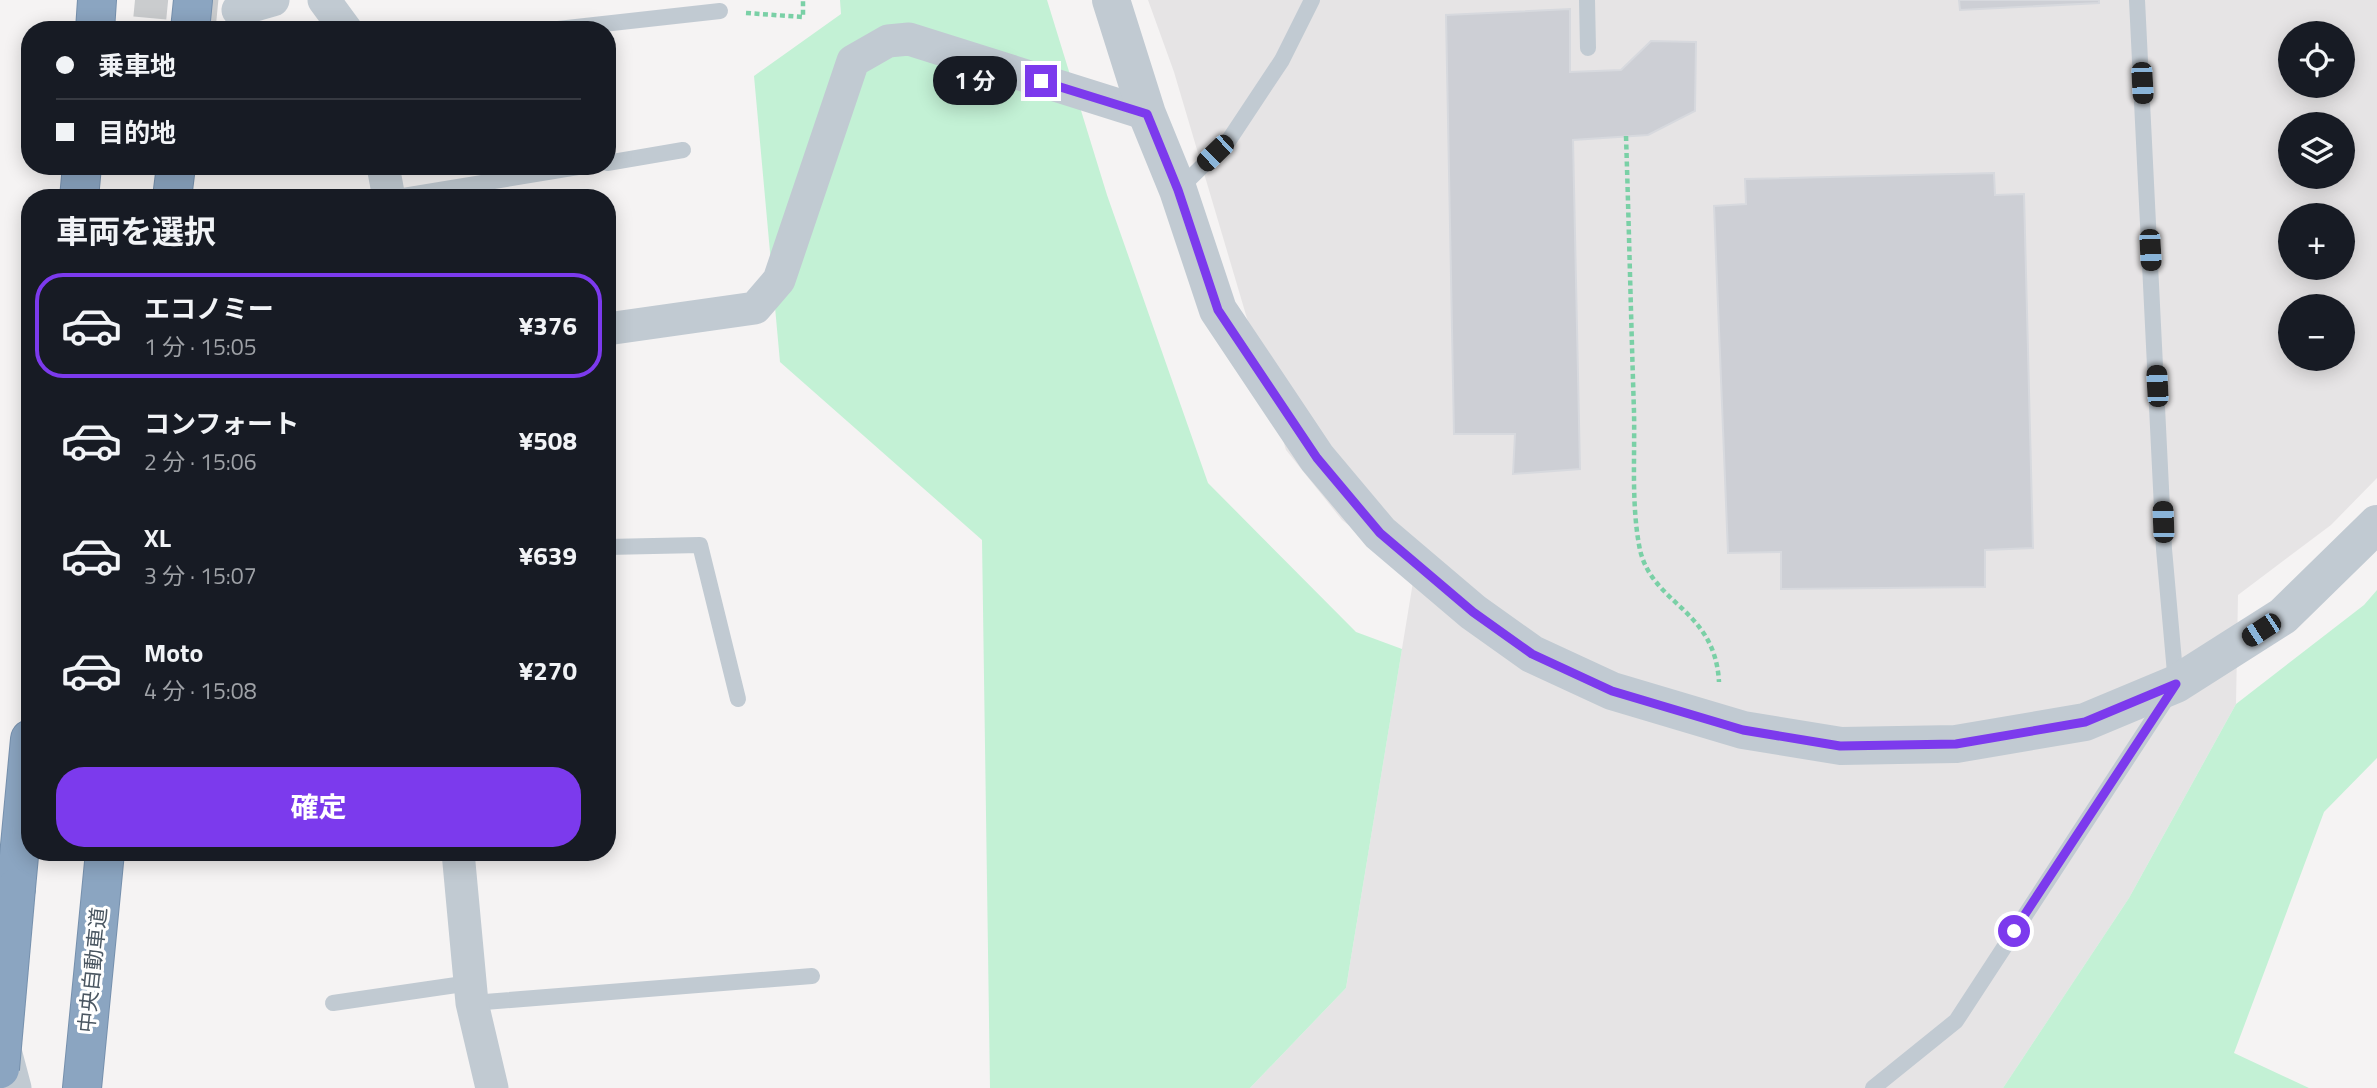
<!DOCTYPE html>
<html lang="ja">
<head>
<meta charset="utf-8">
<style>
  :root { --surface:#171b24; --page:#242831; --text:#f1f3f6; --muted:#9ea1a6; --line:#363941; --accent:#7c3aed }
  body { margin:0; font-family:"Titillium Web","Noto Sans JP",sans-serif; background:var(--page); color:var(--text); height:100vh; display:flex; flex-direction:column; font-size:26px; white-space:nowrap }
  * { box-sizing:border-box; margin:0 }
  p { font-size:23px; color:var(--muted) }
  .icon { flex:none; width:38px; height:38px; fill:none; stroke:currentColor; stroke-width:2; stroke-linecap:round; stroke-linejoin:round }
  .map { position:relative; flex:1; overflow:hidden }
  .sheet { position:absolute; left:21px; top:189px; width:595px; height:672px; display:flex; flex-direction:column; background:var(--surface); border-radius:28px; box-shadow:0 4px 18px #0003 }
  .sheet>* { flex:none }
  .banner { position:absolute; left:21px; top:21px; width:595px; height:154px; border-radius:28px; box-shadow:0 4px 18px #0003; display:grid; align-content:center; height:154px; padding:0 35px; background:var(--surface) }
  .buttons { position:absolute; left:2278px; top:21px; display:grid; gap:14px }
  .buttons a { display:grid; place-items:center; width:77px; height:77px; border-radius:50%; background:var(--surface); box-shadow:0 4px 18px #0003; font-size:35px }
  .end { position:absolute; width:32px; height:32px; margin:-16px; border:9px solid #7c3aed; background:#fff; box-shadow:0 0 0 4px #fff }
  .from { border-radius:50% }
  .bubble { position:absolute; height:49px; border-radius:24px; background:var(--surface); box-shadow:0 4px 18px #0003; font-size:23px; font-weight:700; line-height:49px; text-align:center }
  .car { position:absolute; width:21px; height:42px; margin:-21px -10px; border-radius:9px; box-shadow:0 0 5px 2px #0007; background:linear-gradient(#222 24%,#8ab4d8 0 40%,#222 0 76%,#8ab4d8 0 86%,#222 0) }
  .banner b { display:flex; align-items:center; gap:24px; height:66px; font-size:26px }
  .banner b+b { border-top:2px solid var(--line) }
  .banner i { width:18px; height:18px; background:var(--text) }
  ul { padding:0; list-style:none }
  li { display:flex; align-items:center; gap:21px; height:105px; margin:0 14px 10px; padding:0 21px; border:4px solid transparent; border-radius:28px }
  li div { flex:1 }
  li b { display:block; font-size:26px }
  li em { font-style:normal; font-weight:700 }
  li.current { border-color:var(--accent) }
  li>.icon { width:63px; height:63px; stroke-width:1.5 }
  h2 { padding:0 35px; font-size:32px; line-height:84px }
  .action { display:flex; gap:14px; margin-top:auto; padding:14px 35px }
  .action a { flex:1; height:80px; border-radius:28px; background:var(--accent); color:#fff; font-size:28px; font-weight:700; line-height:80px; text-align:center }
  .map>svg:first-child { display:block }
</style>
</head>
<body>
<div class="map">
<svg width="2377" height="1088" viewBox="0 0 2377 1088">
  <rect width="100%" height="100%" fill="#f5f3f3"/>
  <!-- education -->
  <path fill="#e6e4e5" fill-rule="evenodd" d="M 1148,0 L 2377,0 L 2377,478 L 2331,525 L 2238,595 L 2236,704 L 2129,898 L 2003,1088 L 1250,1088 L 1346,988 L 1414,576 L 1342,520 L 1286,450 L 1174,72 ZM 2291,33 L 2343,33 L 2343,86 L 2291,86 ZM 2291,124 L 2343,124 L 2343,177 L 2291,177 ZM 2291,215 L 2343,215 L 2343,268 L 2291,268 ZM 2291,306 L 2343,306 L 2343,359 L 2291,359 Z"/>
  <!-- green -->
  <g fill="#c3f1d5">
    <path d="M 840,0 L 1047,0 L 1107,195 L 1208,483 L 1356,632 L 1402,649 L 1346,988 L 1250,1088 L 990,1088 L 982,540 L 780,362 L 754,76 L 841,14 Z"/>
    <path d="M 2377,590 L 2377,758 L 2324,812 L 2234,1053 L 2309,1088 L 2003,1088 L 2129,898 L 2236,704 L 2364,605 Z"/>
  </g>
  <!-- building -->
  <g fill="#cdcfd5" stroke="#d7d9de" stroke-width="2">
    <path d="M 1959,0 L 2099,0 L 2099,3 L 1960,10 Z"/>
    <path d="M 1570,9 L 1570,72 L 1621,70 L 1651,41 L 1696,42 L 1695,111 L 1648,135 L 1573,140 L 1580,469 L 1513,474 L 1515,434 L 1454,434 L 1446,15 Z"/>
    <path d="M 1994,173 L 1995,195 L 2024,194 L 2033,548 L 1985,550 L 1985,587 L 1781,589 L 1781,552 L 1728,553 L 1714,206 L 1746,204 L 1745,179 Z"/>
  </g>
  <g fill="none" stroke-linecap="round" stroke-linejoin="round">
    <!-- minor-tunnel -->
    <path stroke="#caccce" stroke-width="33" stroke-dasharray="33 17" stroke-linecap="butt" d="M 135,0 L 238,10"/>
    <!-- motorway casing -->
    <g stroke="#7690ad" stroke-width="40">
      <g id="motorway">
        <path d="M 95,30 L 97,0"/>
        <path d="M 190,30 L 193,0"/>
        <path d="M 79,198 L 82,166"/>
        <path d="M 172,198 L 176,166"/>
        <path d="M 16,888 L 30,739"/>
        <path d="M 82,1088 L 105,852"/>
      </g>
    </g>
    <!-- path -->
    <g stroke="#7ad0a6" stroke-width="4.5" stroke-dasharray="5 3.5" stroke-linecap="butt">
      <path d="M 746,13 L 803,17 L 803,0"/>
      <path d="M 1626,136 C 1629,228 1631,320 1634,412 C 1635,456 1631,506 1640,550 C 1653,605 1715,609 1719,682"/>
    </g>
    <!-- service -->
    <g stroke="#c1cad2" stroke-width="16">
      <path d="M 1587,0 L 1588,48"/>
      <path d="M 549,30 L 720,11"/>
      <path d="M 607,163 L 683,150"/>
      <path d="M 1178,190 L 1229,140 L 1282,60 L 1312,0"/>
      <path d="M 391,198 L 584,166"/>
      <path d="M 607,547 L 700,545 L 738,699"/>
      <path d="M 333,1003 L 470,983"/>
      <path d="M 472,1003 L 812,976"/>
      <path d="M 1873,1088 L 1956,1021 L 2176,684 L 2164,549 L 2137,0"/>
    </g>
    <!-- minor -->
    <g stroke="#c1cad2" stroke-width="33">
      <path d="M 324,0 L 346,30"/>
      <path d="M 238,10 L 273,0"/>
      <path d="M 383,166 L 389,198"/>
      <path d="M 607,329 L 755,308 L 779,280 L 853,61 L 888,41 L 909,39 L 1147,114"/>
      <path d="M 458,852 L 472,1003 L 492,1088"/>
      <path d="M 2,1039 L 15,1088"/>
    </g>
    <!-- tertiary -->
    <path stroke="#c1cad2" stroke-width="38" d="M 1111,0 L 1147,114 L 1178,190 L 1218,310 L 1317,458 L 1380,533 L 1473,612 L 1532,654 L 1612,691 L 1743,730 L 1841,746 L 1956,744 L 2085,722 L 2176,684 L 2283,616 L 2377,524"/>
    <!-- motorway -->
    <use href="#motorway" stroke="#8ba5c1" stroke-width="38"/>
    <!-- motorway-bridge casing -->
    <g stroke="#7690ad" stroke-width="40" stroke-linecap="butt">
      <path id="motorway-bridge" d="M 0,1069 L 16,888"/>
    </g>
    <!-- motorway-bridge -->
    <use href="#motorway-bridge" stroke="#8ba5c1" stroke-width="38"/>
  </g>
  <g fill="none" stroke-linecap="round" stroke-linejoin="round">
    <!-- route -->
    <path stroke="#7c3aed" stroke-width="9" d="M 1041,81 L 1147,114 L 1178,190 L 1218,310 L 1317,458 L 1380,533 L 1473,612 L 1532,654 L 1612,691 L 1743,730 L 1840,746 L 1956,744 L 2085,722 L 2176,684 L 2014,931"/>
  </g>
  <g text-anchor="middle" stroke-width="6" stroke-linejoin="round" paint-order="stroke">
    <!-- street labels -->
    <g font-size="21" fill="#4a5661" stroke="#fff">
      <text transform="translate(93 970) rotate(-84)" y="7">中央自動車道</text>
    </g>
  </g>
</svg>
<div class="buttons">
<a><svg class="icon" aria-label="locate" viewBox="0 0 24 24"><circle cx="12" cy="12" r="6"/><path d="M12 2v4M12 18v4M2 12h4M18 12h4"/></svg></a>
<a><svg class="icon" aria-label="layers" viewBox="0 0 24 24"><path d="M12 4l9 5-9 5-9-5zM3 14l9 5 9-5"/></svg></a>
<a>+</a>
<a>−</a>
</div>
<i class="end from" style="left:2014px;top:931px"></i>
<i class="end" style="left:1041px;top:81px"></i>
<div class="bubble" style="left:933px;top:56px;width:84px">1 分</div>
<i class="car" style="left:2142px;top:83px;rotate:177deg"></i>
<i class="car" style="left:1215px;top:153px;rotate:226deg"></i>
<i class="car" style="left:2150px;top:250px;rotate:177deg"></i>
<i class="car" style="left:2157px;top:386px;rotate:357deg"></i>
<i class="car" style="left:2163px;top:522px;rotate:358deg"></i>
<i class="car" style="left:2261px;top:630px;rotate:237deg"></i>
<div class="banner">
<b><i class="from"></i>乗車地</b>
<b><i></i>目的地</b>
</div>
<section class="sheet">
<h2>車両を選択</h2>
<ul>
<li class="current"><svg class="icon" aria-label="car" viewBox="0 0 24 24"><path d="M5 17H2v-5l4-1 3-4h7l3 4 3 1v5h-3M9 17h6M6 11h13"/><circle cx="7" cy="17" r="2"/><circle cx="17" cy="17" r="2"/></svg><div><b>エコノミー</b><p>1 分 · 15:05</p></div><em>¥376</em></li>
<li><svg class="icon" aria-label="car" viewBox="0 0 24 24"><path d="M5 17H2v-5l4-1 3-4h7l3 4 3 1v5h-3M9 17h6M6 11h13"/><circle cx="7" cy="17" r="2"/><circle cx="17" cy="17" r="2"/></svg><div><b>コンフォート</b><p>2 分 · 15:06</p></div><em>¥508</em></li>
<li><svg class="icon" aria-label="car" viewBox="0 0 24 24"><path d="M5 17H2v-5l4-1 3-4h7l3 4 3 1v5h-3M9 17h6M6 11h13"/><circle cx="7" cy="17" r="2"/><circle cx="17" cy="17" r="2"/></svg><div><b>XL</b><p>3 分 · 15:07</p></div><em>¥639</em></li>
<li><svg class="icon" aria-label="car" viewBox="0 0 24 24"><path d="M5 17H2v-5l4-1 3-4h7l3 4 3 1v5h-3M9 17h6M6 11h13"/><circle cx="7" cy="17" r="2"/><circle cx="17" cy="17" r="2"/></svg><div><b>Moto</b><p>4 分 · 15:08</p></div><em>¥270</em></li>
</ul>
<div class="action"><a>確定</a></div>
</section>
</div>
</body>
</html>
